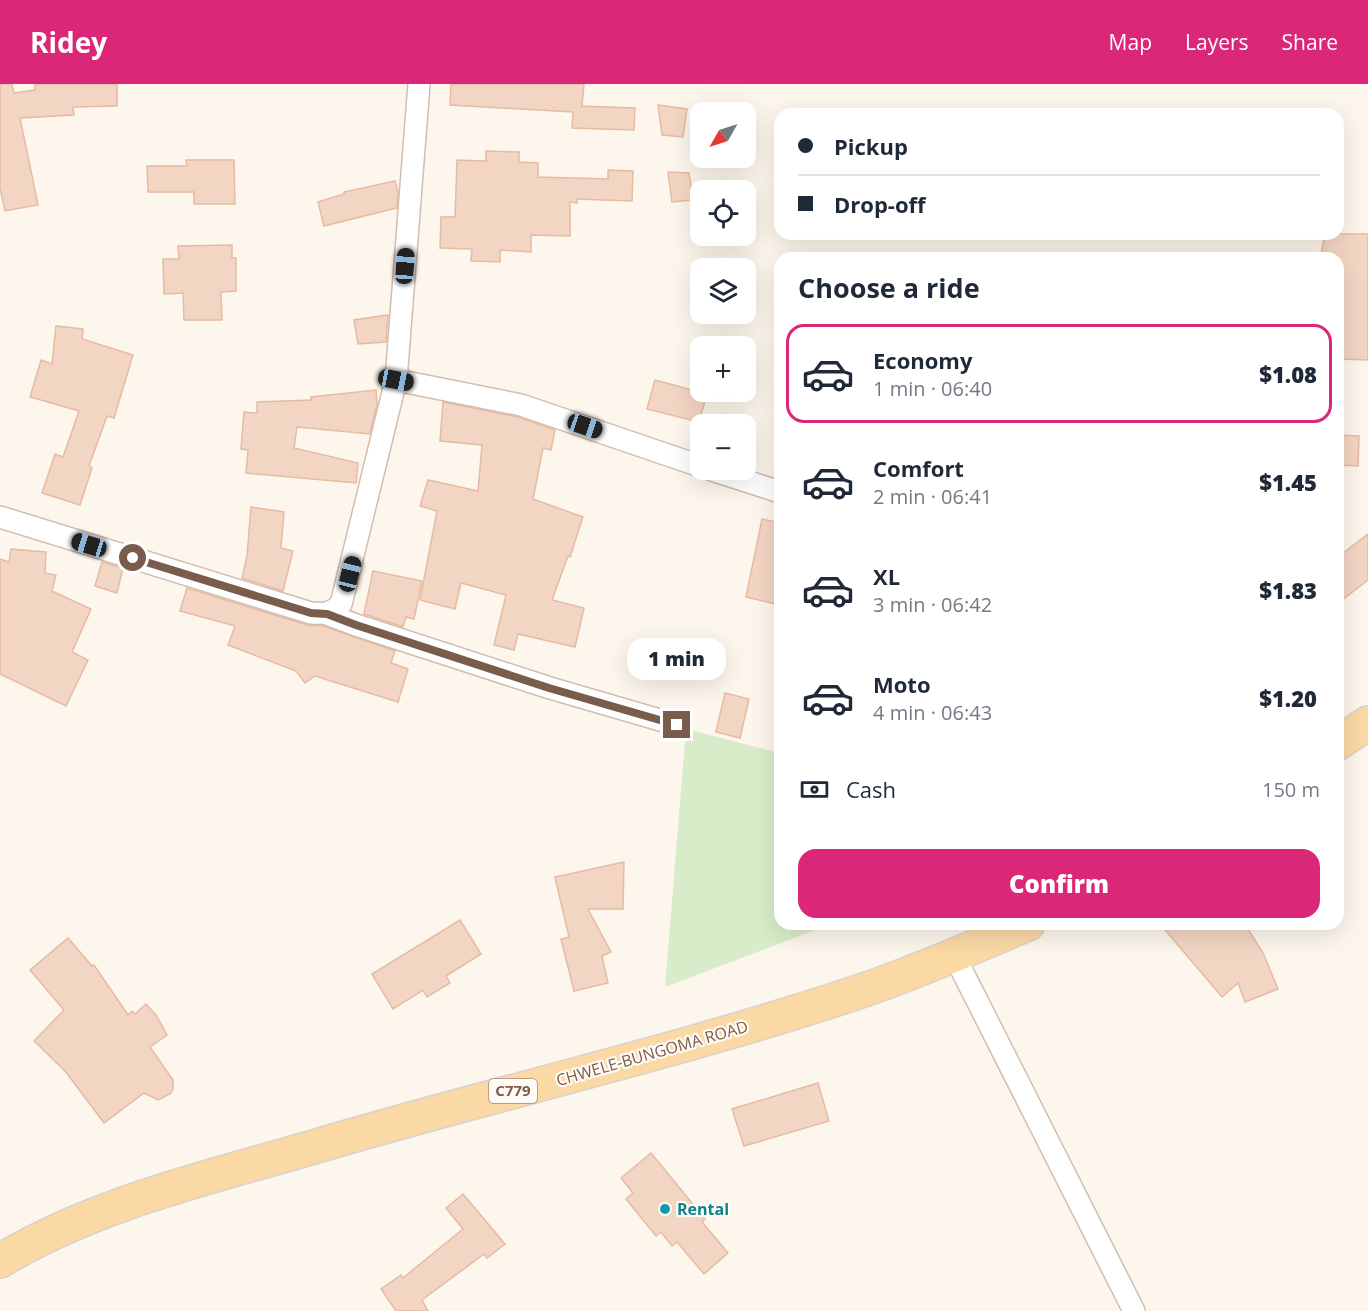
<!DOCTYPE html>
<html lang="en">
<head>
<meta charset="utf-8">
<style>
  :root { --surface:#fff; --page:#f6f6f7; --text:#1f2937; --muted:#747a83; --line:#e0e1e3; --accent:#db2777 }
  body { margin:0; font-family:"Open Sans",sans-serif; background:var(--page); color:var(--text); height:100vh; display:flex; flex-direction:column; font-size:22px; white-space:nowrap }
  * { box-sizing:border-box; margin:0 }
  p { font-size:20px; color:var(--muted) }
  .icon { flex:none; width:33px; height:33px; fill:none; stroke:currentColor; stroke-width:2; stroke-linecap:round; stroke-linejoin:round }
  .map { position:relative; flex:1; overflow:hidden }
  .sheet { position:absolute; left:774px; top:168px; width:570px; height:678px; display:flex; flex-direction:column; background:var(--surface); border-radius:18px; box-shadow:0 6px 24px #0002 }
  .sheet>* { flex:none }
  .hud { position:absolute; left:774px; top:24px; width:570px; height:132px; border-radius:18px; box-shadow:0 6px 24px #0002; display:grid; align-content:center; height:132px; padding:0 24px; background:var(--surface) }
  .needle { width:39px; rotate:231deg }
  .controls { position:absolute; left:690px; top:18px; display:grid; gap:12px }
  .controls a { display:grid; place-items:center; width:66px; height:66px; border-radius:12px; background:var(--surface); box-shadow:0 6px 24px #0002; font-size:30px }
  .end { position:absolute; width:27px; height:27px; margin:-14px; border:8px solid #7a5c4d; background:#fff; box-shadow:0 0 0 3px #fff }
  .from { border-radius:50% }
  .bubble { position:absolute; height:42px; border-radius:18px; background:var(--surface); box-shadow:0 6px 24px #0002; font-size:20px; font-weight:800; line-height:42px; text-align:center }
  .car { position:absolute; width:18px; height:36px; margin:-18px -9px; border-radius:8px; box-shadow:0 0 4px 2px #0007; background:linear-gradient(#222 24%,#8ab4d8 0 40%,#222 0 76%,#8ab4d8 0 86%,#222 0) }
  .hud b { display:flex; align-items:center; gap:21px; height:57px; font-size:22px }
  .hud b+b { border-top:2px solid var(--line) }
  .hud i { width:15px; height:15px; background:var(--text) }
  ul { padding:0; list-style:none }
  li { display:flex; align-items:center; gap:18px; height:99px; margin:0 12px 9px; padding:0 12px; border:3px solid transparent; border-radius:18px }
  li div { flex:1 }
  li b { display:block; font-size:22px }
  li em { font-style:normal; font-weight:800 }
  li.selected { border-color:var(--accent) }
  li>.icon { width:54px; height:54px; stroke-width:1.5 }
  h2 { padding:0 24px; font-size:27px; line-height:72px }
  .pay { display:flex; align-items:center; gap:15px; height:66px; padding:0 24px; font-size:22px }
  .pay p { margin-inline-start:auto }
  .button { display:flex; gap:12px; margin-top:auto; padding:12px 24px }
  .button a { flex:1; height:69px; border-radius:18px; background:var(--accent); color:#fff; font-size:24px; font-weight:800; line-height:69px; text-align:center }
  header { display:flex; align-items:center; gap:36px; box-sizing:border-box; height:84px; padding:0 30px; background:var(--accent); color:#fff }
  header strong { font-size:28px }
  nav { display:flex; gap:33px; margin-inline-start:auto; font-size:21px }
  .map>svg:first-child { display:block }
</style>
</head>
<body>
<header>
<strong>Ridey</strong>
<nav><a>Map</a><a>Layers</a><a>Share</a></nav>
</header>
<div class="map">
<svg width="1368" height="1227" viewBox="0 0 1368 1227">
  <rect width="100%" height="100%" fill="#fdf6ec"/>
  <!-- green -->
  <path fill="#d8ecc9" d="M 686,645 L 780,669 L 780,840 L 831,840 L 665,903 Z"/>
  <!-- building -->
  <g fill="#f3d5c3" stroke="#e6bba3" stroke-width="1.5">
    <path d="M 0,0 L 12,0 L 14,9 L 35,6 L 35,0 L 117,0 L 117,22 L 73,23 L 74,31 L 20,34 L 38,121 L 5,127 L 0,104 Z"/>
    <path d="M 451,0 L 584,0 L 582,22 L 635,24 L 634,46 L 572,44 L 573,28 L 450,21 Z"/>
    <path d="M 658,21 L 687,25 L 683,53 L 662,51 Z"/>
    <path d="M 486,67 L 519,68 L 519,78 L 538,79 L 538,93 L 608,95 L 608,86 L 633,87 L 632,117 L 577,115 L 577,119 L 570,118 L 570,152 L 531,151 L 531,168 L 500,166 L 500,178 L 471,177 L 472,165 L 440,164 L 441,133 L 455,133 L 457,76 L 486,77 Z"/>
    <path d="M 186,76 L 234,76 L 235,120 L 194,120 L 194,108 L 148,108 L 147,82 L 187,82 Z"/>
    <path d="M 668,88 L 689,89 L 693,116 L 672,118 Z"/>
    <path d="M 395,97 L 398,108 L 397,124 L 324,142 L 318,118 L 344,110 L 344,108 Z"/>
    <path d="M 1325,150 L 1368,150 L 1368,276 L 1338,275 L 1338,174 L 1320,174 Z"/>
    <path d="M 232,161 L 232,174 L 236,174 L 236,207 L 221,208 L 222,236 L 184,236 L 183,209 L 164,210 L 163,175 L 179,175 L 178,162 Z"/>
    <path d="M 388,231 L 386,258 L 358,260 L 354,236 Z"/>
    <path d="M 56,242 L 83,245 L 82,255 L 133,271 L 114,334 L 107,332 L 89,382 L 92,384 L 80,421 L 42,409 L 55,370 L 63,373 L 79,327 L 30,313 L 41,276 L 52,280 Z"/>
    <path d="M 655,296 L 707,310 L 699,338 L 647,325 Z"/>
    <path d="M 376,306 L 377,320 L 370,350 L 297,343 L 294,364 L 358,379 L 356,399 L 246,389 L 248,366 L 241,365 L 244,328 L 257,329 L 257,318 L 311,316 L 311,313 Z"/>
    <path d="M 443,318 L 518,333 L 555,346 L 551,366 L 543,364 L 533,415 L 583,433 L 570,473 L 568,472 L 552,516 L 584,524 L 575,563 L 518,550 L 514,566 L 494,561 L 506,511 L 461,499 L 455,525 L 420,516 L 437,427 L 420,422 L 428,396 L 478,407 L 482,361 L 440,357 Z"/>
    <path d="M 1338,351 L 1359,352 L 1358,382 L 1338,381 Z"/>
    <path d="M 251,423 L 284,428 L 281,464 L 293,467 L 283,507 L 242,494 L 247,472 Z"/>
    <path d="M 762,435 L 780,439 L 780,521 L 746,513 Z"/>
    <path d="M 1368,450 L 1368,496 L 1338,519 L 1338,473 Z"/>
    <path d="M 11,465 L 46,468 L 45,489 L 56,491 L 52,507 L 91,525 L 72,568 L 88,576 L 66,622 L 0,590 L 0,475 L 9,478 Z"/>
    <path d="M 102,478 L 123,484 L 117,509 L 95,502 Z"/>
    <path d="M 373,487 L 422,497 L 414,535 L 406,533 L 403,543 L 364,530 Z"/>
    <path d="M 187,504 L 307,541 L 323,542 L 395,567 L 391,579 L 408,585 L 398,618 L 315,592 L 305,599 L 296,587 L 228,561 L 235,542 L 180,527 Z"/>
    <path d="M 725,609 L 749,615 L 740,654 L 716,648 Z"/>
    <path d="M 624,778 L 623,825 L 588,825 L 611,868 L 602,872 L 608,899 L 574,907 L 561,855 L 569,853 L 555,793 Z"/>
    <path d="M 460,836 L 481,870 L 446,892 L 450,899 L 427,913 L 423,906 L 393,925 L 372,890 Z"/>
    <path d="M 1160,840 L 1245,840 L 1263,869 L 1278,905 L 1245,918 L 1238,899 L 1222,913 Z"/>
    <path d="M 68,854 L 92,882 L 94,881 L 128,931 L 132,927 L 135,930 L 146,920 L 156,931 L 167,951 L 150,963 L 173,996 L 173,1005 L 170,1010 L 158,1016 L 144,1009 L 104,1039 L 65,987 L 34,957 L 64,926 L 30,886 Z"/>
    <path d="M 818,999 L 829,1037 L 744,1062 L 732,1025 Z"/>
    <path d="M 651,1069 L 705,1135 L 702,1138 L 728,1169 L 704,1190 L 677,1158 L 672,1162 L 661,1148 L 656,1152 L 626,1115 L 633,1109 L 621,1094 Z"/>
    <path d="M 463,1110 L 505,1160 L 487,1174 L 484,1170 L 422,1216 L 428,1227 L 396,1227 L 381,1205 L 401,1191 L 403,1194 L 463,1145 L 446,1124 Z"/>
  </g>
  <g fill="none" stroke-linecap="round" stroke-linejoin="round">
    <!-- minor casing -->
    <g stroke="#d1beb0" stroke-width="24">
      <g id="minor">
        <path d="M 396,296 L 521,321 L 700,382"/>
        <path d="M 712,386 L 780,408"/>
        <path d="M 0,433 L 311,529 C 324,530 331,530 341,520 L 396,296 L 419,0"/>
        <path d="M 327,530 L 356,541 L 550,604 L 677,641"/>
        <path d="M 954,871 L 1134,1227"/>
      </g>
    </g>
    <!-- primary casing -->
    <g stroke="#dad1cd" stroke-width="36">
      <g id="primary">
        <path d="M 1338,659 L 1368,639"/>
        <path d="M 0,1177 C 99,1117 217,1092 327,1059 C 504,1007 685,966 861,907 C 918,888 973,863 1028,840"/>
      </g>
    </g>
    <!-- minor -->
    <use href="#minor" stroke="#fff" stroke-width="21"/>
    <!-- primary -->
    <use href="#primary" stroke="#fbd9a5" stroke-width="33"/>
  </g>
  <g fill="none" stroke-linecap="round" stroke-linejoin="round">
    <!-- route -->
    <path stroke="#7a5c4d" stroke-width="8" d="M 133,474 L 311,529 L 327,530 L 356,541 L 549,604 L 677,641"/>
  </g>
  <!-- markers -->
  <circle fill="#0f9aa8" stroke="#fffaf3" stroke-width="2" cx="665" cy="1125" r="6"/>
  <g text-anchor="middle" stroke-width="4.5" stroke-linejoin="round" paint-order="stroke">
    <!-- shield labels -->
    <rect fill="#fffaf3" stroke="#a28b7f" stroke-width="1.5" x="489" y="995" width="48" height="24" rx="4.5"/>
    <g font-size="15" font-weight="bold" fill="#7a5c4d">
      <text x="513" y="1012">C779</text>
    </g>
    <!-- street labels -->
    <g font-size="16" fill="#7a5c4d" stroke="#fffaf3">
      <text transform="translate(652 969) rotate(-16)" y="6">CHWELE-BUNGOMA ROAD</text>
    </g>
    <!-- culture labels -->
    <g font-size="16" font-weight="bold" fill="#0d838f" stroke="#fffaf3" text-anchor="start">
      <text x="677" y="1131">Rental</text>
    </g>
  </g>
</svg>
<div class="controls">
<a><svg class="needle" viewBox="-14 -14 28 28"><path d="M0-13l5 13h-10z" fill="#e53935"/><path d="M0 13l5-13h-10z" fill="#747a83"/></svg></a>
<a><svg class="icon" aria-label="locate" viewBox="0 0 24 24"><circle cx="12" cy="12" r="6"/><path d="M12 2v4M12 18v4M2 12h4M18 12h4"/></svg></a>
<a><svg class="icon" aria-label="layers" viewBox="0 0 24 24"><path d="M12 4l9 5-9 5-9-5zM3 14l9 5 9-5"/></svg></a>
<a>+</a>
<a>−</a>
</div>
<i class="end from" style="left:133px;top:474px"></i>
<i class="end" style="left:677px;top:641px"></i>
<div class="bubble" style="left:627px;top:554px;width:99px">1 min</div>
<i class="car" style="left:405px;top:182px;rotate:4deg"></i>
<i class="car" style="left:396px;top:296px;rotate:101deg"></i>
<i class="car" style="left:585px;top:342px;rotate:109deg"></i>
<i class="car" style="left:89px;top:461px;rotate:287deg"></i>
<i class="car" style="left:350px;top:490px;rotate:14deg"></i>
<div class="hud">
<b><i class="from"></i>Pickup</b>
<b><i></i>Drop-off</b>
</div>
<section class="sheet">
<h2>Choose a ride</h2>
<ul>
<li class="selected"><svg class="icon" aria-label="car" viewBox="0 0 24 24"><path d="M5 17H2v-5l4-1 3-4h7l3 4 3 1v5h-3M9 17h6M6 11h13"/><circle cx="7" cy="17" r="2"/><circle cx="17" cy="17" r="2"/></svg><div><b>Economy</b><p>1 min · 06:40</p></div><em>$1.08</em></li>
<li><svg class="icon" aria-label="car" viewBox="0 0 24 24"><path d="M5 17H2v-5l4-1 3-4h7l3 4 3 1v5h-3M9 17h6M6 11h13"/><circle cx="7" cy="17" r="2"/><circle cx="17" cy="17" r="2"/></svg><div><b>Comfort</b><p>2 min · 06:41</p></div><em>$1.45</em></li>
<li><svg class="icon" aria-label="car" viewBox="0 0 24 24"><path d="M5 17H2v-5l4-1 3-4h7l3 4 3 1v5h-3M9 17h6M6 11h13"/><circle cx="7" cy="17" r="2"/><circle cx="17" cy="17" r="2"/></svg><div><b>XL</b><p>3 min · 06:42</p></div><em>$1.83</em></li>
<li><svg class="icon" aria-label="car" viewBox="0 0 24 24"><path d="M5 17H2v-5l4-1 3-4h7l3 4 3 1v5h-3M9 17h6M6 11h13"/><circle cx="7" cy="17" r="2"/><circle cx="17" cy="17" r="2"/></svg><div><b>Moto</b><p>4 min · 06:43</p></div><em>$1.20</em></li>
</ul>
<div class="pay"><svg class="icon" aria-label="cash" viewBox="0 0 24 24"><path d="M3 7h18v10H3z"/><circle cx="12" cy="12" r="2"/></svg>Cash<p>150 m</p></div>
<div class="button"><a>Confirm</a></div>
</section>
</div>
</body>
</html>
